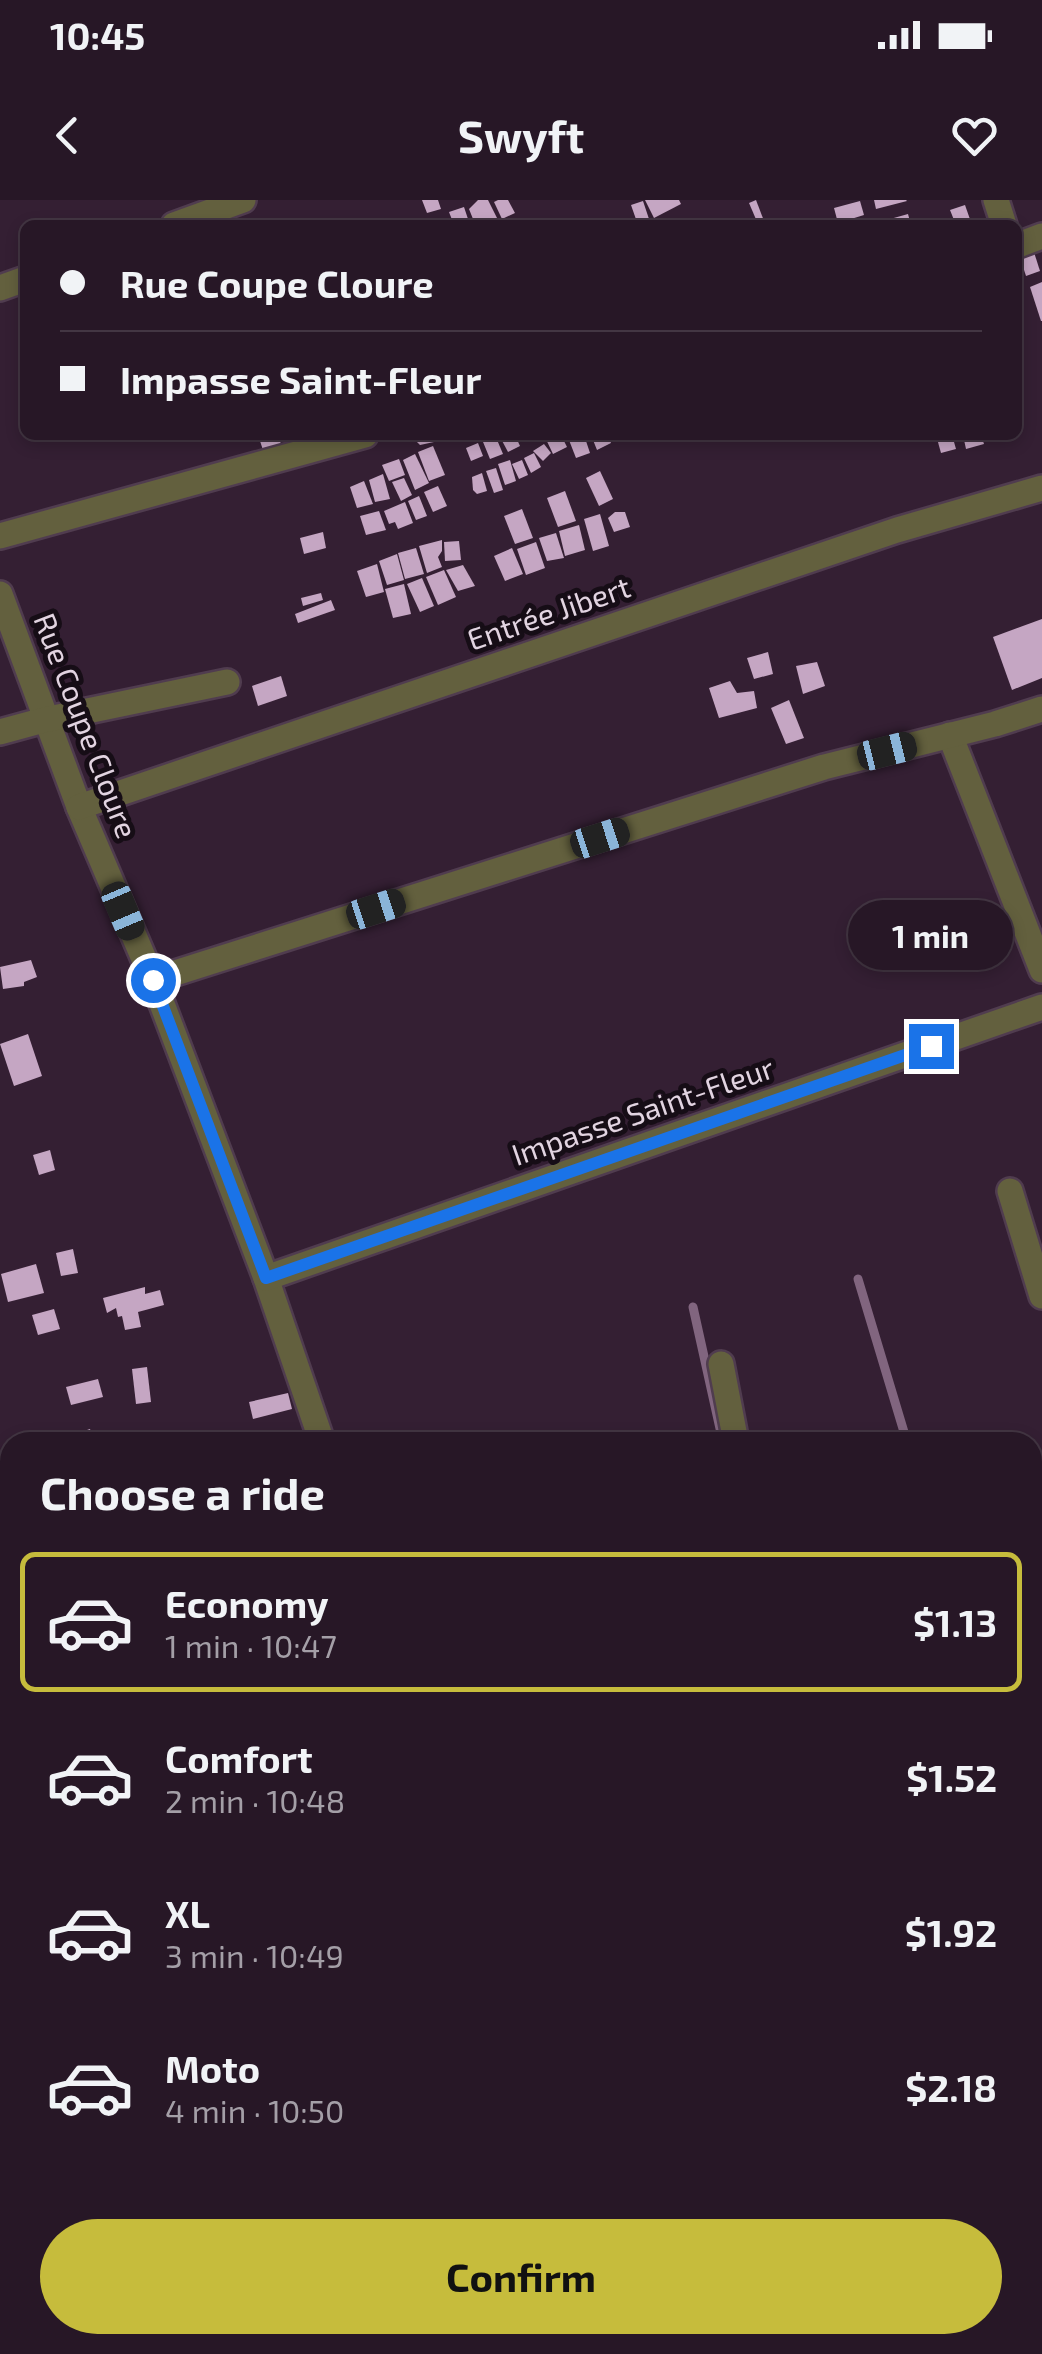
<!DOCTYPE html>
<html lang="en">
<head>
<meta charset="utf-8">
<style>
  :root { --surface:#271726; --page:#2f202e; --text:#f1f3f6; --muted:#a49fa7; --line:#433643; --accent:#c6bc3c }
  body { margin:0; font-family:"Exo 2",sans-serif; background:var(--page); color:var(--text); height:100vh; display:flex; flex-direction:column; font-size:38px; white-space:nowrap }
  * { box-sizing:border-box; margin:0 }
  p { font-size:32px; color:var(--muted) }
  .icon { flex:none; width:55px; height:55px; fill:none; stroke:currentColor; stroke-width:2; stroke-linecap:round; stroke-linejoin:round }
  .map { position:relative; flex:1; overflow:hidden }
  .panel { position:absolute; left:0px; top:1232px; width:1042px; height:922px; display:flex; flex-direction:column; background:var(--surface); border-radius:30px 30px 0 0; box-shadow:0 5px 15px #0003,0 0 0 2px var(--line) }
  .panel>* { flex:none }
  .banner { position:absolute; left:20px; top:20px; width:1002px; height:220px; border-radius:15px; box-shadow:0 5px 15px #0003,0 0 0 2px var(--line); display:grid; align-content:center; height:220px; padding:0 40px; background:var(--surface) }
  .end { position:absolute; width:45px; height:45px; margin:-22px; border:12px solid #1a73e8; background:#fff; box-shadow:0 0 0 5px #fff }
  .from { border-radius:50% }
  .bubble { position:absolute; height:70px; border-radius:35px; background:var(--surface); box-shadow:0 5px 15px #0003,0 0 0 2px var(--line); font-size:32px; font-weight:700; line-height:70px; text-align:center }
  .car { position:absolute; width:30px; height:60px; margin:-30px -15px; border-radius:12px; box-shadow:0 0 8px 2px #0007; background:linear-gradient(#222 24%,#8ab4d8 0 40%,#222 0 76%,#8ab4d8 0 86%,#222 0) }
  .banner b { display:flex; align-items:center; gap:35px; height:95px; font-size:38px }
  .banner b+b { border-top:2px solid var(--line) }
  .banner i { width:25px; height:25px; background:var(--text) }
  ul { padding:0; list-style:none }
  li { display:flex; align-items:center; gap:30px; height:140px; margin:0 20px 15px; padding:0 20px; border:5px solid transparent; border-radius:15px }
  li div { flex:1 }
  li b { display:block; font-size:38px }
  li em { font-style:normal; font-weight:700 }
  li.selected { border-color:var(--accent) }
  li>.icon { width:90px; height:90px; stroke-width:1.5 }
  h2 { padding:0 40px; font-size:45px; line-height:120px }
  .cta { display:flex; gap:20px; margin-top:auto; padding:20px 40px }
  .cta a { flex:1; height:115px; border-radius:60px; background:var(--accent); color:#111; font-size:40px; font-weight:700; line-height:115px; text-align:center }
  .status { display:flex; justify-content:space-between; align-items:center; height:70px; padding:0 50px; background:var(--surface); direction:ltr }
  .status svg { height:28px; fill:currentColor }
  header { display:flex; justify-content:space-between; align-items:center; height:130px; padding:0 40px; background:var(--surface); font-size:45px; font-weight:700 }
  .map>svg:first-child { display:block }
</style>
</head>
<body>
<div class="status"><b>10:45</b><svg viewBox="0 0 49 12"><path d="M0 12V9h3v3zM5 12V6h3v6zM10 12V3h3v9zM15 12V0h3v12zM26 1h20v11H26zM47 4h2v5h-2z"/></svg></div>
<header><svg class="icon" aria-label="back" viewBox="0 0 24 24"><path d="M15 5l-7 7 7 7"/></svg>Swyft<svg class="icon" aria-label="heart" viewBox="0 0 24 24"><path d="M12 20l-8-8c-3-5 5-10 8-4 3-6 11-1 8 4z"/></svg></header>
<div class="map">
<svg width="1042" height="2154" viewBox="0 0 1042 2154">
  <rect width="100%" height="100%" fill="#341f33"/>
  <g fill="none" stroke-linecap="round" stroke-linejoin="round">
    <!-- stream -->
    <g stroke="#81657f" stroke-width="9">
      <path d="M 858,1079 L 907,1242"/>
      <path d="M 693,1107 L 723,1242"/>
      <path d="M 1032,1515 L 1042,1517"/>
    </g>
  </g>
  <!-- building -->
  <g fill="#c5a6c3">
    <path d="M 422,0 L 438,0 L 441,9 L 427,13 Z"/>
    <path d="M 478,0 L 488,0 L 498,20 L 490,21 L 490,25 L 475,24 L 469,9 Z"/>
    <path d="M 498,0 L 508,0 L 515,13 L 502,19 L 494,2 Z"/>
    <path d="M 645,0 L 679,0 L 681,4 L 654,18 Z"/>
    <path d="M 756,0 L 764,21 L 758,24 L 749,3 Z"/>
    <path d="M 874,0 L 906,0 L 907,1 L 876,9 Z"/>
    <path d="M 643,1 L 650,22 L 638,25 L 631,5 Z"/>
    <path d="M 860,1 L 864,15 L 838,23 L 834,8 Z"/>
    <path d="M 965,5 L 972,25 L 956,25 L 950,10 Z"/>
    <path d="M 464,7 L 470,25 L 454,25 L 449,12 Z"/>
    <path d="M 908,14 L 911,25 L 884,25 L 883,21 Z"/>
    <path d="M 1032,46 L 1040,71 L 1026,76 L 1018,51 Z"/>
    <path d="M 1042,82 L 1042,121 L 1041,121 L 1030,87 Z"/>
    <path d="M 258,235 L 278,235 L 282,247 L 264,253 Z"/>
    <path d="M 410,235 L 432,235 L 434,242 L 420,245 Z"/>
    <path d="M 487,235 L 495,235 L 503,254 L 490,259 L 481,237 Z"/>
    <path d="M 499,235 L 515,235 L 520,246 L 508,252 Z"/>
    <path d="M 544,235 L 561,235 L 567,247 L 553,254 Z"/>
    <path d="M 567,235 L 584,235 L 590,253 L 576,258 Z"/>
    <path d="M 591,235 L 608,235 L 611,243 L 597,250 Z"/>
    <path d="M 936,235 L 952,235 L 956,249 L 941,253 Z"/>
    <path d="M 963,235 L 981,235 L 984,244 L 966,249 Z"/>
    <path d="M 478,243 L 483,256 L 471,261 L 466,248 Z"/>
    <path d="M 544,244 L 551,253 L 543,261 L 533,251 Z"/>
    <path d="M 433,246 L 445,275 L 429,281 L 418,252 Z"/>
    <path d="M 534,253 L 541,267 L 531,273 L 524,258 Z"/>
    <path d="M 415,254 L 429,283 L 415,290 L 403,260 Z"/>
    <path d="M 399,259 L 405,275 L 389,281 L 382,265 Z"/>
    <path d="M 510,260 L 516,281 L 505,285 L 498,264 Z"/>
    <path d="M 522,260 L 528,275 L 519,279 L 512,264 Z"/>
    <path d="M 496,268 L 503,290 L 494,293 L 486,271 Z"/>
    <path d="M 600,271 L 613,299 L 599,306 L 586,278 Z"/>
    <path d="M 482,273 L 487,291 L 477,294 L 473,290 L 472,277 Z"/>
    <path d="M 383,274 L 390,299 L 375,302 L 369,280 Z"/>
    <path d="M 404,278 L 412,295 L 401,301 L 392,282 Z"/>
    <path d="M 364,281 L 373,304 L 357,308 L 350,287 Z"/>
    <path d="M 438,286 L 447,306 L 433,312 L 424,292 Z"/>
    <path d="M 565,291 L 576,321 L 558,327 L 547,298 Z"/>
    <path d="M 419,296 L 427,316 L 416,320 L 408,301 Z"/>
    <path d="M 405,302 L 413,323 L 398,329 L 395,322 L 389,324 L 384,311 Z"/>
    <path d="M 522,309 L 533,338 L 515,344 L 504,316 Z"/>
    <path d="M 379,311 L 386,330 L 366,335 L 360,316 Z"/>
    <path d="M 615,312 L 625,312 L 630,327 L 614,332 L 608,318 Z"/>
    <path d="M 600,314 L 609,346 L 593,351 L 584,319 Z"/>
    <path d="M 579,325 L 585,350 L 565,356 L 559,331 Z"/>
    <path d="M 323,332 L 326,348 L 304,354 L 300,338 Z"/>
    <path d="M 556,333 L 564,358 L 547,361 L 539,338 Z"/>
    <path d="M 442,340 L 442,351 L 438,357 L 442,367 L 427,373 L 419,346 Z"/>
    <path d="M 459,341 L 461,360 L 445,361 L 444,342 Z"/>
    <path d="M 536,342 L 545,368 L 526,375 L 517,349 Z"/>
    <path d="M 416,348 L 424,374 L 405,379 L 398,353 Z"/>
    <path d="M 512,348 L 523,374 L 505,381 L 494,356 Z"/>
    <path d="M 397,354 L 404,380 L 387,385 L 379,361 Z"/>
    <path d="M 377,364 L 384,392 L 366,397 L 357,371 Z"/>
    <path d="M 463,365 L 475,386 L 458,391 L 446,370 Z"/>
    <path d="M 444,370 L 456,397 L 438,405 L 426,377 Z"/>
    <path d="M 422,378 L 434,406 L 420,412 L 407,384 Z"/>
    <path d="M 404,384 L 411,414 L 393,418 L 385,389 Z"/>
    <path d="M 321,393 L 323,400 L 303,406 L 301,398 Z"/>
    <path d="M 331,400 L 335,410 L 298,423 L 295,414 Z"/>
    <path d="M 1042,419 L 1042,478 L 1012,490 L 993,437 Z"/>
    <path d="M 768,452 L 773,474 L 754,479 L 747,458 Z"/>
    <path d="M 817,462 L 825,486 L 803,494 L 796,466 Z"/>
    <path d="M 281,476 L 287,496 L 258,506 L 252,486 Z"/>
    <path d="M 730,481 L 737,493 L 754,491 L 757,508 L 719,518 L 709,488 Z"/>
    <path d="M 789,500 L 804,538 L 786,544 L 771,508 Z"/>
    <path d="M 31,760 L 37,777 L 24,782 L 24,786 L 3,789 L 0,767 Z"/>
    <path d="M 28,834 L 42,876 L 14,886 L 0,844 Z"/>
    <path d="M 50,950 L 55,970 L 39,975 L 33,955 Z"/>
    <path d="M 73,1049 L 78,1073 L 61,1076 L 56,1053 Z"/>
    <path d="M 36,1064 L 44,1093 L 8,1102 L 1,1074 Z"/>
    <path d="M 145,1087 L 145,1094 L 160,1090 L 164,1105 L 138,1112 L 141,1127 L 125,1130 L 122,1116 L 118,1117 L 116,1108 L 107,1113 L 103,1098 Z"/>
    <path d="M 54,1109 L 60,1129 L 38,1135 L 32,1115 Z"/>
    <path d="M 147,1167 L 151,1202 L 136,1204 L 132,1169 Z"/>
    <path d="M 98,1179 L 103,1197 L 71,1205 L 66,1187 Z"/>
    <path d="M 288,1193 L 292,1209 L 253,1219 L 249,1202 Z"/>
    <path d="M 90,1229 L 94,1242 L 78,1242 L 75,1234 Z"/>
    <path d="M 238,1234 L 239,1242 L 201,1242 L 201,1238 Z"/>
    <path d="M 0,1886 L 10,1914 L 0,1917 Z"/>
    <path d="M 1,1925 L 10,1958 L 10,2017 L 0,2020 Z"/>
    <path d="M 1032,1984 L 1042,1984 L 1042,2024 L 1032,2027 Z"/>
    <path d="M 1042,2080 L 1042,2115 L 1041,2115 L 1033,2083 Z"/>
    <path d="M 526,2145 L 590,2145 L 590,2146 L 565,2154 L 529,2154 Z"/>
    <path d="M 831,2145 L 834,2154 L 788,2154 L 790,2145 Z"/>
  </g>
  <g fill="none" stroke-linecap="round" stroke-linejoin="round">
    <!-- minor casing -->
    <g stroke="#503c4f" stroke-width="30">
      <g id="minor">
        <path d="M 996,0 L 1004,25"/>
        <path d="M 174,25 L 243,0"/>
        <path d="M 1018,45 L 1042,36"/>
        <path d="M 0,88 L 25,79"/>
        <path d="M 0,336 L 365,235"/>
        <path d="M 0,394 L 79,607 L 153,780 L 266,1078 L 322,1242"/>
        <path d="M 0,532 L 44,520 L 227,482"/>
        <path d="M 950,535 L 1042,770"/>
        <path d="M 79,607 L 897,330 L 1042,288"/>
        <path d="M 153,780 L 824,567 L 995,524 L 1042,509"/>
        <path d="M 1010,991 L 1042,1096"/>
        <path d="M 266,1078 L 1042,807"/>
        <path d="M 721,1164 L 736,1242"/>
        <path d="M 0,1324 L 10,1326"/>
        <path d="M 1032,1533 L 1042,1535"/>
        <path d="M 1039,1734 L 1042,1748"/>
        <path d="M 0,2028 L 10,2025"/>
        <path d="M 346,2145 L 349,2154"/>
        <path d="M 657,2145 L 660,2154"/>
        <path d="M 977,2145 L 979,2154"/>
      </g>
    </g>
    <!-- minor -->
    <use href="#minor" stroke="#63603e" stroke-width="25"/>
  </g>
  <g fill="none" stroke-linecap="round" stroke-linejoin="round">
    <!-- route -->
    <path stroke="#1a73e8" stroke-width="12" d="M 153,780 L 266,1078 L 931,846"/>
  </g>
  <g text-anchor="middle" stroke-width="10" stroke-linejoin="round" paint-order="stroke">
    <!-- street labels -->
    <g font-size="30" fill="#e2d4e1" stroke="#160d16">
      <text transform="translate(549 414) rotate(-19)" y="10">Entrée Jibert</text>
      <text transform="translate(85 526) rotate(69)" y="10">Rue Coupe Cloure</text>
      <text transform="translate(643 912) rotate(-19)" y="10">Impasse Saint-Fleur</text>
    </g>
  </g>
</svg>
<i class="end from" style="left:153px;top:780px"></i>
<i class="end" style="left:931px;top:846px"></i>
<div class="bubble" style="left:848px;top:700px;width:165px">1 min</div>
<i class="car" style="left:887px;top:551px;rotate:76deg"></i>
<i class="car" style="left:600px;top:638px;rotate:72deg"></i>
<i class="car" style="left:376px;top:709px;rotate:72deg"></i>
<i class="car" style="left:123px;top:711px;rotate:157deg"></i>
<div class="banner">
<b><i class="from"></i>Rue Coupe Cloure</b>
<b><i></i>Impasse Saint-Fleur</b>
</div>
<section class="panel">
<h2>Choose a ride</h2>
<ul>
<li class="selected"><svg class="icon" aria-label="car" viewBox="0 0 24 24"><path d="M5 17H2v-5l4-1 3-4h7l3 4 3 1v5h-3M9 17h6M6 11h13"/><circle cx="7" cy="17" r="2"/><circle cx="17" cy="17" r="2"/></svg><div><b>Economy</b><p>1 min · 10:47</p></div><em>$1.13</em></li>
<li><svg class="icon" aria-label="car" viewBox="0 0 24 24"><path d="M5 17H2v-5l4-1 3-4h7l3 4 3 1v5h-3M9 17h6M6 11h13"/><circle cx="7" cy="17" r="2"/><circle cx="17" cy="17" r="2"/></svg><div><b>Comfort</b><p>2 min · 10:48</p></div><em>$1.52</em></li>
<li><svg class="icon" aria-label="car" viewBox="0 0 24 24"><path d="M5 17H2v-5l4-1 3-4h7l3 4 3 1v5h-3M9 17h6M6 11h13"/><circle cx="7" cy="17" r="2"/><circle cx="17" cy="17" r="2"/></svg><div><b>XL</b><p>3 min · 10:49</p></div><em>$1.92</em></li>
<li><svg class="icon" aria-label="car" viewBox="0 0 24 24"><path d="M5 17H2v-5l4-1 3-4h7l3 4 3 1v5h-3M9 17h6M6 11h13"/><circle cx="7" cy="17" r="2"/><circle cx="17" cy="17" r="2"/></svg><div><b>Moto</b><p>4 min · 10:50</p></div><em>$2.18</em></li>
</ul>
<div class="cta"><a>Confirm</a></div>
</section>
</div>
</body>
</html>
